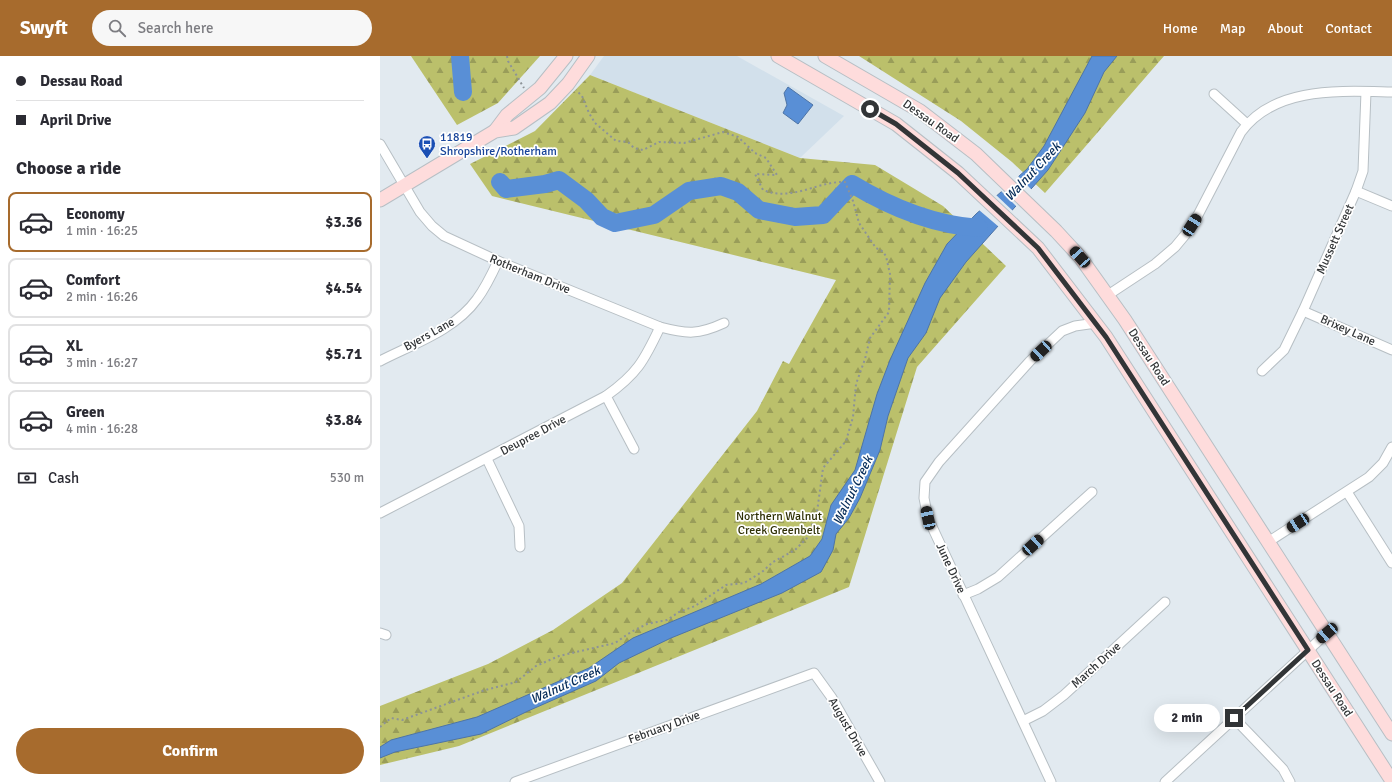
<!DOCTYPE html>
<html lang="en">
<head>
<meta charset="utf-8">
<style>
  :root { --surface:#fff; --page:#f7f7f7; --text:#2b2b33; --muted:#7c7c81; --line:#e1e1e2; --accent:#a76b2d }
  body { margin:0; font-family:Signika,sans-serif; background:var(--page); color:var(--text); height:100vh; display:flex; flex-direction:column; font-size:15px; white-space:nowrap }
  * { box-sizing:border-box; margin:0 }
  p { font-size:13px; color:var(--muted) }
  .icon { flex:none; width:22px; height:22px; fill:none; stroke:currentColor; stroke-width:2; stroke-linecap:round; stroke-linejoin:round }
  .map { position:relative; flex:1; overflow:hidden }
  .details { display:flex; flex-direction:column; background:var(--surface); width:380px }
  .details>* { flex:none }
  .banner { display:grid; align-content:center; height:88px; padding:0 16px; background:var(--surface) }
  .end { position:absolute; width:18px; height:18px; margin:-9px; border:5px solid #323537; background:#fff; box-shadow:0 0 0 2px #fff }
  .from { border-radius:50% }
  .bubble { position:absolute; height:28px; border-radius:14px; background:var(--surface); box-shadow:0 4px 16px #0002; font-size:13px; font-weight:700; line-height:28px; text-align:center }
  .car { position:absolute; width:12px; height:24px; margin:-12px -6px; border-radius:5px; box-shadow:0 0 3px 1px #0007; background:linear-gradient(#222 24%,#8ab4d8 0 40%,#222 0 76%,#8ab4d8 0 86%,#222 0) }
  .banner b { display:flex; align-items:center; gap:14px; height:38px; font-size:15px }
  .banner b+b { border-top:1px solid var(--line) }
  .banner i { width:10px; height:10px; background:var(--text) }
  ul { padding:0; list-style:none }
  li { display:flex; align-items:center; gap:12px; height:60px; margin:0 8px 6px; padding:0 8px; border:2px solid var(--line); border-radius:8px }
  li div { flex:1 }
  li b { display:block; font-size:15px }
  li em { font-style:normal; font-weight:700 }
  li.on { border-color:var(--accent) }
  li>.icon { width:36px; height:36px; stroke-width:1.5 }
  h2 { padding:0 16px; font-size:18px; line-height:48px }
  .pay { display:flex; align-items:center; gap:10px; height:44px; padding:0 16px; font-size:15px }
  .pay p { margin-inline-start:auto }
  .button { display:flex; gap:8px; margin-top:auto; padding:8px 16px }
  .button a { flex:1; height:46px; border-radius:24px; background:var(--accent); color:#fff; font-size:16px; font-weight:700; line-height:46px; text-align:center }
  header { display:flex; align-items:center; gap:24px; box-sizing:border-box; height:56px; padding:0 20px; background:var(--accent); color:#fff }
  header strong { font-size:19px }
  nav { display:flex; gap:22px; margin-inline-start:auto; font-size:14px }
  .search { width:280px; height:36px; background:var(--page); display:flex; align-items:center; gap:10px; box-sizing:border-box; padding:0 14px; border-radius:22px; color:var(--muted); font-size:15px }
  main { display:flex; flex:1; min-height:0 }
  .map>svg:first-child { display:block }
</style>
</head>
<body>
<header>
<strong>Swyft</strong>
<div class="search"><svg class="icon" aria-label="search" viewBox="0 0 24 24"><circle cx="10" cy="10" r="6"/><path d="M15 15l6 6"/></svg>Search here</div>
<nav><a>Home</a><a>Map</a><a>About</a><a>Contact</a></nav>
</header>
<main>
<section class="details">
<div class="banner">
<b><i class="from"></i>Dessau Road</b>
<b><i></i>April Drive</b>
</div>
<h2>Choose a ride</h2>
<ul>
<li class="on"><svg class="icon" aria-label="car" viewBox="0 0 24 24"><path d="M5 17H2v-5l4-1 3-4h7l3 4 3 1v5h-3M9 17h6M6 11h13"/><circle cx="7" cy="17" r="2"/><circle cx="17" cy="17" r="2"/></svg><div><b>Economy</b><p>1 min · 16:25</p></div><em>$3.36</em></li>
<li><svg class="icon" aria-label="car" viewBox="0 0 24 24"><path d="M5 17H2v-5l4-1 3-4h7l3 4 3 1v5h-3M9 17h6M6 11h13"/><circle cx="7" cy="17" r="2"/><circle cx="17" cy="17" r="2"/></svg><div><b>Comfort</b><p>2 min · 16:26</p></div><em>$4.54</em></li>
<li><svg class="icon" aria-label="car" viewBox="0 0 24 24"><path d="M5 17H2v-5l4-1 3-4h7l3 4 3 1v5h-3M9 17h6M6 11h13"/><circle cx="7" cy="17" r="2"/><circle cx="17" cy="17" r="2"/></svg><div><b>XL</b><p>3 min · 16:27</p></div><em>$5.71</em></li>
<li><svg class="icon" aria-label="car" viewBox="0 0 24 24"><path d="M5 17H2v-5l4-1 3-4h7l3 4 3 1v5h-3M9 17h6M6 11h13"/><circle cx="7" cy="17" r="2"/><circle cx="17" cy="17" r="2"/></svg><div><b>Green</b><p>4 min · 16:28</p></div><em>$3.84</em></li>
</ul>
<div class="pay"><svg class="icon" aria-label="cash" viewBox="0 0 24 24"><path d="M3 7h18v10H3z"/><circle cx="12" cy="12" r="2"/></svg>Cash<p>530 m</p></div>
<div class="button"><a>Confirm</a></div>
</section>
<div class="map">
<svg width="1012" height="726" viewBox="0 0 1012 726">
  <defs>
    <pattern id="forest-firs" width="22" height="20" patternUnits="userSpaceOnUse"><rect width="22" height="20" fill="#bbc06b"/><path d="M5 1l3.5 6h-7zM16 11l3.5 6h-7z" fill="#999d59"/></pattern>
  </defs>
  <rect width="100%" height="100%" fill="#e2eaf0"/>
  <!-- built -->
  <path fill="#d2e0eb" d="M 224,0 L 357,0 L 464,60 L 420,102 L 210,19 Z"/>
  <!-- forest -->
  <g fill="url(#forest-firs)">
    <path d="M 31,0 L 160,0 L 118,47 L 77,69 Z"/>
    <path d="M 479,0 L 784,0 L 665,137 L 632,106 L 581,65 Z"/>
    <path d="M 210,19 L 420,102 L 495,109 L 563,150 L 626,210 L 537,311 L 469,531 L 79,690 L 0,709 L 0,650 L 108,608 L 173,574 L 242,527 L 377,355 L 403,305 L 409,308 L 456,224 L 112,140 L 90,108 L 155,75 Z"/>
  </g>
  <!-- water -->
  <g fill="#598fd6" stroke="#4d74a6">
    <path d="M 712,0 L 737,0 L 724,16 L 705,57 L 668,114 L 586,206 L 560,242 L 546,277 L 528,302 L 508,360 L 500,394 L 480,442 L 469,462 L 456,478 L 453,494 L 441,516 L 402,537 L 291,582 L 239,607 L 216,625 L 148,655 L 101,678 L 15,696 L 0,702 L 0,691 L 11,684 L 97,661 L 209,612 L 253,582 L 381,528 L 430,500 L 442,483 L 451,449 L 475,414 L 497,338 L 510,304 L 545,227 L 567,188 L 596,158 L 647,113 L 664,90 Z"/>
    <path d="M 408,31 L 433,49 L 418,68 L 403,57 L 407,49 L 404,37 Z"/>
  </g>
  <!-- pier -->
  <g fill="#e2eaf0">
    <path d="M 637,119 L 652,134 L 637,151 L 620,134 Z"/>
    <path d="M 615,138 L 633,155 L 619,171 L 599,154 Z"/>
  </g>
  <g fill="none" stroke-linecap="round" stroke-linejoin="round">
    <!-- river -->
    <g stroke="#598fd6" stroke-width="18">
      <path d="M 80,0 L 83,36"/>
      <path d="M 120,126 L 126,133 L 165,128 L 179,124 L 206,144 L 222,161 L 235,167 L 274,159 L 309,135 L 341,130 L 358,136 L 379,154 L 415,161 L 443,159 L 472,128 C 510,151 554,169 599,172"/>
    </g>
    <!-- street casing -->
    <g stroke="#b7bfc4" stroke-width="11">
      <g id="street">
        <path d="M 834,38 L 867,68"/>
        <path d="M 0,88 L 40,156 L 52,170 L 64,180 L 118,205 L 280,271 C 307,278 318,279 344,267"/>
        <path d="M 976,135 L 1012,150"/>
        <path d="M 728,239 L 775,208 L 795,191 L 805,179 L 818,159 L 861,76 C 895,30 960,35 1012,36"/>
        <path d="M 923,255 L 1012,294"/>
        <path d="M 0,305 C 33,288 75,274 97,243 C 106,231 112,218 118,205"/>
        <path d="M 882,315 L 904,294 L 923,255 L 976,135 L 983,115 L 986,36"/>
        <path d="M 226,340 L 254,393"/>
        <path d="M 107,403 L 139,470 L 140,491"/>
        <path d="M 967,436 L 1012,507"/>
        <path d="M 0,457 L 226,340 C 257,318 264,305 280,271"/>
        <path d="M 888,486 L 989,421 L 1003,407 L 1012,391"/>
        <path d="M 583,539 L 598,533 L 618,521 L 712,436"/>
        <path d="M 0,577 L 6,579"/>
        <path d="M 854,662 L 903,713 L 910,726"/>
        <path d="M 643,665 L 663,655 L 684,639 L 785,546"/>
        <path d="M 135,726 L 434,617 L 452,642 L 500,726"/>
        <path d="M 671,726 L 548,462 L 544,442 L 545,426 L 559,406 L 650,305 L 682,275 L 695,270 L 716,267"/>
        <path d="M 785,726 L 947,577"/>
      </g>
    </g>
    <!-- secondary casing -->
    <g stroke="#b7bfc4" stroke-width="15">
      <g id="secondary">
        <path d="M 398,0 L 516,68 L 578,117 L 658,192 L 726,281 L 1012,725"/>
        <path d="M 445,0 L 540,55 L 596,98 L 676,175 L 700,201 L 745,264 L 1012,678"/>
        <path d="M 115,75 L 127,59 L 160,32 L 186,0"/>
        <path d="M 0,144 L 115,75 L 134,72 L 170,47 L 188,28 L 208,0"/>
      </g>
    </g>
    <!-- path -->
    <g stroke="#8d9397" stroke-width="2" stroke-dasharray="2 3" stroke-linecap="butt">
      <path d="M 127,0 L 128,5 L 144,32"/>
      <path d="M 0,671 L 11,662 L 22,664 L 105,634 L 136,626 L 156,610 L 179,600 L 235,587 L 251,576 L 267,568 L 287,564 L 299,556 L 315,550 L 346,529 L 364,527 L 382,516 L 393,506 L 415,494 L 427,482 L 437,456 L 443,412 L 466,385 L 473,361 L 476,328 L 485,303 L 490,282 L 509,256 L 510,218 L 506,200 L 502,195 L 496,192 L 479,167 L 473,145 L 465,126 C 437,125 412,146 383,134 L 375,118 L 397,119 L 386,102 L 375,97 L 358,81 L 343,76 L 304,87 L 279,86 L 263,94 L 254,92 L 248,86 L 236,85 L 215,67 L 209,57 L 202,40 L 196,34"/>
    </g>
    <!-- street -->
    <use href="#street" stroke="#fff" stroke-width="9"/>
    <!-- secondary -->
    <use href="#secondary" stroke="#fedcdc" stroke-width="13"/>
  </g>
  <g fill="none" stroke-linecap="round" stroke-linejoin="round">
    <!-- route -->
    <path stroke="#323537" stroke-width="5" d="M 490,53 L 516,68 L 578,117 L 658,192 L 726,281 L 928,594 L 854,662"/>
  </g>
  <!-- icons -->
  <defs>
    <g id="bus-pin" transform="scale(0.9)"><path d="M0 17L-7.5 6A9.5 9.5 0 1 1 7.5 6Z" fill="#1a4fb4" stroke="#fff"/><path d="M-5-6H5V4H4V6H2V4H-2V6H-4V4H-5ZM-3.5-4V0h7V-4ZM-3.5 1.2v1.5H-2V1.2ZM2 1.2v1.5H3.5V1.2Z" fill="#fff"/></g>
  </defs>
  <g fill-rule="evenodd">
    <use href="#bus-pin" x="47" y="88"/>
  </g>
  <g text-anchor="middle" stroke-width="3.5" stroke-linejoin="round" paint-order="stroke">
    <!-- street labels -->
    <g font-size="12" fill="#323537" stroke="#fff">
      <text transform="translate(551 65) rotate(35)" y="4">Dessau Road</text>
      <text transform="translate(955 183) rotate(-66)" y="4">Mussett Street</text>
      <text transform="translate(150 218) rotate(22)" y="4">Rotherham Drive</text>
      <text transform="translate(968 274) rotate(24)" y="4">Brixey Lane</text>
      <text transform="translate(49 278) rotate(-29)" y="4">Byers Lane</text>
      <text transform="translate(769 301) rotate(57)" y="4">Dessau Road</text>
      <text transform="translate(153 379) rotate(-28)" y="4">Deupree Drive</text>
      <text transform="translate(571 512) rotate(65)" y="4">June Drive</text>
      <text transform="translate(716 609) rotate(-42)" y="4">March Drive</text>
      <text transform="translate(952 632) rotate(57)" y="4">Dessau Road</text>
      <text transform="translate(284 671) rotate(-20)" y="4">February Drive</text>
      <text transform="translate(468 671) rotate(60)" y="4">August Drive</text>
    </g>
    <!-- transit labels -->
    <g font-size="12" fill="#164399" stroke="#fff" text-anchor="start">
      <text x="60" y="85">11819<tspan x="60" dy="14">Shropshire/Rotherham</tspan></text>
    </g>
    <!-- park labels -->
    <g font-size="12" fill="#2f3005" stroke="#fff">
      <text x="399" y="464">Northern Walnut<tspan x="399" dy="14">Creek Greenbelt</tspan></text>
    </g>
    <!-- water labels -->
    <g font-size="13" font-style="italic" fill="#052b58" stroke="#fff">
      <text transform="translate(652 115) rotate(-47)" y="5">Walnut Creek</text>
      <text transform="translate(472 434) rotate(-64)" y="5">Walnut Creek</text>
      <text transform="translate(185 628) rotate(-24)" y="5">Walnut Creek</text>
    </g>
  </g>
</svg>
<i class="end from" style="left:490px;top:53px"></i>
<i class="end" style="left:854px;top:662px"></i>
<div class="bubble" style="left:774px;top:648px;width:66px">2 min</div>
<i class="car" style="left:812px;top:169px;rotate:33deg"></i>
<i class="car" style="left:700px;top:201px;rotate:318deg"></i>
<i class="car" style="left:661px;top:295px;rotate:227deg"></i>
<i class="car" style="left:548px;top:462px;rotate:348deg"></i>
<i class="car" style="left:918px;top:467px;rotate:237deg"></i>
<i class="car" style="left:653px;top:489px;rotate:48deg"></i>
<i class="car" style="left:947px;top:577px;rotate:229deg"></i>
</div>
</main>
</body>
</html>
